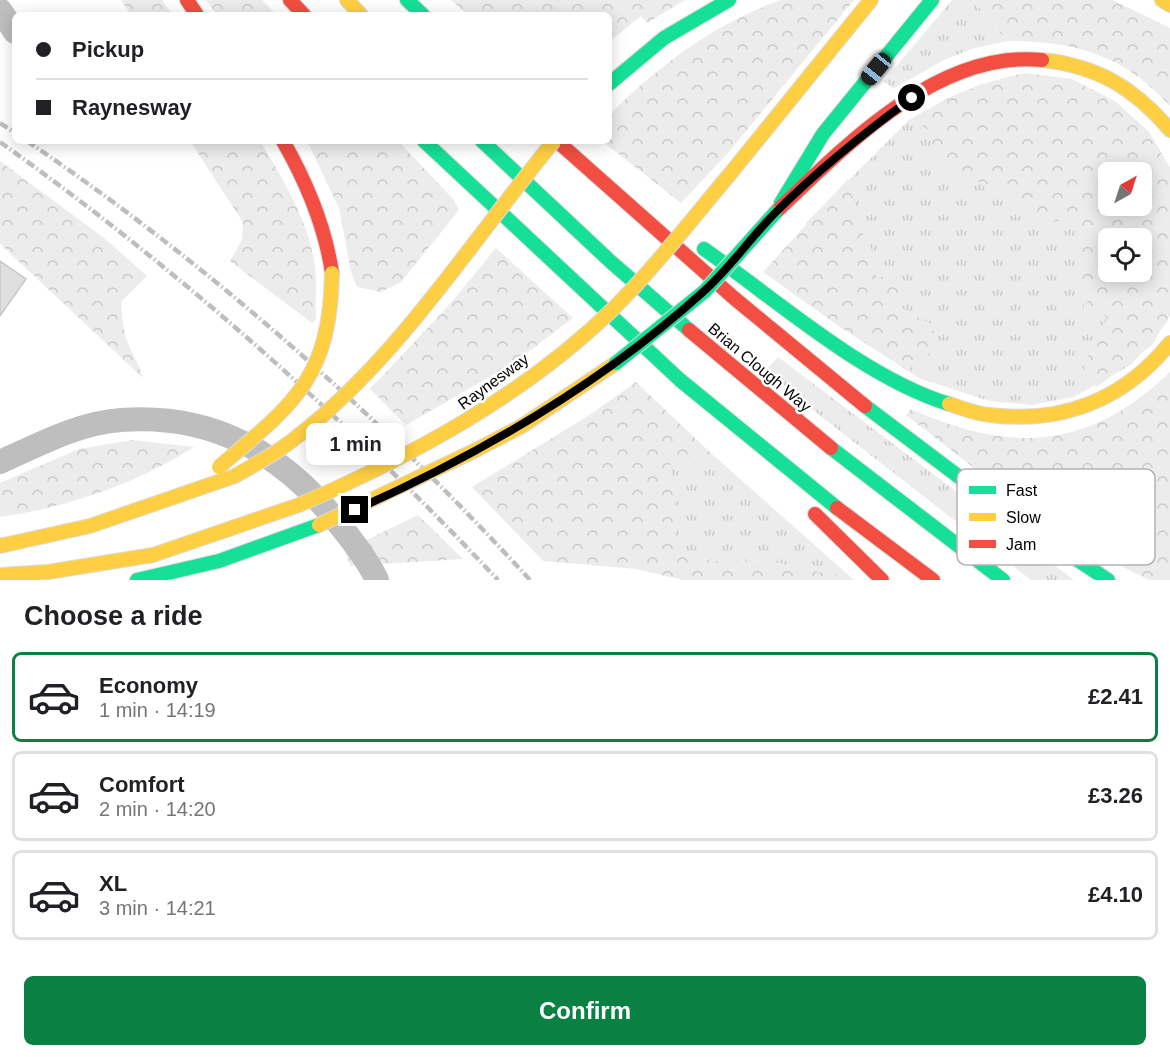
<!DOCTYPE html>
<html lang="en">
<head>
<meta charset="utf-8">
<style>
  :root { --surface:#fff; --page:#f2f2f2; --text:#202124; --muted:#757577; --line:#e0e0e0; --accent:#0b8043 }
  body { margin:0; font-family:Helvetica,sans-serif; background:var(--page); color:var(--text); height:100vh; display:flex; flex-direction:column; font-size:22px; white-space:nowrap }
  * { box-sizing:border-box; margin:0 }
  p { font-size:20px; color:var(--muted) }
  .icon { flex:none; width:33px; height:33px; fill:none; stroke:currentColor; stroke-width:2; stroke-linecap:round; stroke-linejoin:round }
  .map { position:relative; height:580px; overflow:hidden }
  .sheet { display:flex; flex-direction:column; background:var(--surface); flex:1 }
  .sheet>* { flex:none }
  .guide { position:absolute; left:12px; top:12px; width:600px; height:132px; border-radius:9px; box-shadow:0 3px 15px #0003; display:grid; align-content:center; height:132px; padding:0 24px; background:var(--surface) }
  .needle { width:39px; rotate:39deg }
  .buttons { position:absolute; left:1098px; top:162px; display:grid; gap:12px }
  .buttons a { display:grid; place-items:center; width:54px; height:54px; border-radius:9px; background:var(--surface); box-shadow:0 3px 15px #0003; font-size:30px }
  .end { position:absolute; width:27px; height:27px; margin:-14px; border:8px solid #000; background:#fff; box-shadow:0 0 0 3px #fff }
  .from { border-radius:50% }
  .bubble { position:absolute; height:42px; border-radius:9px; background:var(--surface); box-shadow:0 3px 15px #0003; font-size:20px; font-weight:800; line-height:42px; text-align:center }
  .car { position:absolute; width:18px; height:36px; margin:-18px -9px; border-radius:8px; box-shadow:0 0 4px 2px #0007; background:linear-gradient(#222 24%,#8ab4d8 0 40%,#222 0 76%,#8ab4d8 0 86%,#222 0) }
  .guide b { display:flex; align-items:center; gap:21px; height:57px; font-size:22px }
  .guide b+b { border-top:2px solid var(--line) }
  .guide i { width:15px; height:15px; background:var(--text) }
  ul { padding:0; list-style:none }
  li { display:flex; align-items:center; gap:18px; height:90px; margin:0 12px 9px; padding:0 12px; border:3px solid var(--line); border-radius:9px }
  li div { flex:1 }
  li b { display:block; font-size:22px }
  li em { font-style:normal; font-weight:800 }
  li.on { border-color:var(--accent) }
  li>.icon { width:54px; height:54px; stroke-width:1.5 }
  h2 { padding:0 24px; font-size:27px; line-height:72px }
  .button { display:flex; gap:12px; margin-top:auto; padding:12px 24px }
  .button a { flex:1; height:69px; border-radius:9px; background:var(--accent); color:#fff; font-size:24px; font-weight:800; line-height:69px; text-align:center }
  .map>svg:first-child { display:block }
</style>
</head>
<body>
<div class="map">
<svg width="1170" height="580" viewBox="0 0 1170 580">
  <defs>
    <pattern id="grass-tufts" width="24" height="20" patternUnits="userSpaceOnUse" patternTransform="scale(1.5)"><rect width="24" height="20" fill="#ececec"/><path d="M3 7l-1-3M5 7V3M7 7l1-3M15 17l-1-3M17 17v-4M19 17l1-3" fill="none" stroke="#c9c9c9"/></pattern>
    <pattern id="forest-crowns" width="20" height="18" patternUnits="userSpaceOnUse" patternTransform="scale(1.5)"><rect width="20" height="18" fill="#ececec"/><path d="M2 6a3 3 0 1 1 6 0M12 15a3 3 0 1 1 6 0" fill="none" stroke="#c9c9c9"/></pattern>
  </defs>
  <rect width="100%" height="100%" fill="#fff"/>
  <!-- grass -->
  <g fill="url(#grass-tufts)" fill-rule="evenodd">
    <path d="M 952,0 L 973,0 L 1007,41 L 972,49 L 944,60 L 893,89 L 884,81 Z"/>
    <path d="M 981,84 L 1092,89 L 1116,102 L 1149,132 L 1170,168 L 1170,314 L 1167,322 L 1132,364 L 1074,397 L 1032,405 L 989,401 L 919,378 L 837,325 L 806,223 L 909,120 L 948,98 ZM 1108,172 L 1142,172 L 1142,206 L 1108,206 ZM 1108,238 L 1142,238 L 1142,272 L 1108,272 Z"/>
    <path d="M 778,357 L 1074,580 L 1031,580 L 764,372 Z"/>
    <path d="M 713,455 L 854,580 L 773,562 L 714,561 L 675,555 L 675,511 L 669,460 L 691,466 Z"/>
  </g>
  <!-- forest -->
  <g fill="url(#forest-crowns)" fill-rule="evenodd">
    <path d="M 121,0 L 162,0 L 173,15 L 131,15 Z"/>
    <path d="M 206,0 L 262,0 L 277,15 L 217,15 Z"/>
    <path d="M 451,0 L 685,0 L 647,23 L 641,16 L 609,42 L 609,15 L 468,15 Z"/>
    <path d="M 781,0 L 854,0 L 727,154 L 681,203 L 602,141 L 609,141 L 609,115 C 658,66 715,23 781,0 Z"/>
    <path d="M 973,0 L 1113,0 L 1170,28 L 1170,106 C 1124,55 1075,41 1007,41 Z"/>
    <path d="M 1025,73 L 1072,79 L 1116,102 L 1149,132 L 1170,168 L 1170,314 L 1152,345 L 1097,387 L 1082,376 L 1092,344 L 1107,319 L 1102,311 L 1090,317 L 1084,312 L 1083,305 L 1088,301 L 1086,295 L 1091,285 L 1080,283 L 1078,275 L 1089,270 L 1093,260 L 1077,262 L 1073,258 L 1082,240 L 1080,234 L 1082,219 L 1074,215 L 1048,224 L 997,186 L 953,177 L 933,153 L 929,131 L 913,118 C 949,97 984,81 1025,73 ZM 1108,172 L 1142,172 L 1142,206 L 1108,206 ZM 1108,238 L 1142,238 L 1142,272 L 1108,272 Z"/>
    <path d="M 190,141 L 260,141 C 283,179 310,223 315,268 C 317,285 315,303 316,320 L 312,323 L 230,261 L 242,240 L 243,222 Z"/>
    <path d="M 307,141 L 398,141 L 454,200 L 459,210 L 401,282 L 381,292 L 357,287 L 351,272 L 339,208 Z"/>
    <path d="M 0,161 L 104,238 L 147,276 L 121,302 C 122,317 123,332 129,346 C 134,357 140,366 143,378 L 0,244 Z"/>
    <path d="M 848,179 L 864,238 L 873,251 L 871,264 L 876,278 L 896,274 L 900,287 L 895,299 C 904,315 920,316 933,325 C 938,355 928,354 908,370 L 837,325 L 763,272 Z"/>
    <path d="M 496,248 L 573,318 L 515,362 L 406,425 L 370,389 L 450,304 Z"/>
    <path d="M 1170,372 L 1170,580 L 1149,580 L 1103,557 L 997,486 L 906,415 L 911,409 C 1011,454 1089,450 1170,372 Z"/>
    <path d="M 636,382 L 713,455 L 691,466 L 670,461 L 675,511 L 675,555 L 714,561 L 773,562 L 855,580 L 683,580 L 636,569 L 543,561 L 472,487 L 588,416 Z"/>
    <path d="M 132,440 L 194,447 C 136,484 68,507 0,517 L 0,483 L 79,449 Z"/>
    <path d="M 418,515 L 463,559 L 351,566 L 344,551 Z"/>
  </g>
  <!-- building -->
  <path fill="#dfdfdf" stroke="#c7c7c7" stroke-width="1.5" d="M 0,261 L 26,279 L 0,316 Z"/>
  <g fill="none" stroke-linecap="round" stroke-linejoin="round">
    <!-- fast casing -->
    <g stroke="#dbdbdb" stroke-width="16">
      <g id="fast">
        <path d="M 407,0 L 423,15"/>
        <path d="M 609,84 L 664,38 L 729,0"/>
        <path d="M 424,141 L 680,380 L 837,508"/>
        <path d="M 482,141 L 611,262 L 689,330"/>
        <path d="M 781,203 L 823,134 L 932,0"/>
        <path d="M 704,249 C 777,300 864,378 949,404"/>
        <path d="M 865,406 L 1011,516 L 1108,580"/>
        <path d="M 831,448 L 1003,580"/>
        <path d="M 137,580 L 219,561 L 319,525"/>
      </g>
    </g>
    <!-- slow casing -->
    <g stroke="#dbdbdb" stroke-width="16">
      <g id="slow">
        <path d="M 347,0 L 361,15"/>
        <path d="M 1162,0 L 1170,5"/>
        <path d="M 1042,60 C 1098,66 1134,88 1170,130"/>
        <path d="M 730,174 L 871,0"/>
        <path d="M 949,404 C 962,408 976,414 990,415 C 1062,424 1124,400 1170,343"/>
        <path d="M 476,450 L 522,426 L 616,363"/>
        <path d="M 0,546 L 90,526 L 235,476"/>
        <path d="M 0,575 L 48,572 L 153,555 L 299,505"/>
      </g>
    </g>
    <!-- jam casing -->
    <g stroke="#dbdbdb" stroke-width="16">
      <g id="jam">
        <path d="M 187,0 L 197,15"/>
        <path d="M 290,0 L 304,15"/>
        <path d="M 283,141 C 307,183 325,225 332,273"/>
        <path d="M 557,141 L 734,298 L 865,406"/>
        <path d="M 775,213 C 844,147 938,49 1042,60"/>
        <path d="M 689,330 L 831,448"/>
        <path d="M 837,508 L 933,580"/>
        <path d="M 815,514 L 882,580"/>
      </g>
    </g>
    <!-- street -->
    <g stroke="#bebebe" stroke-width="24">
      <path d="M 0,10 L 15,32"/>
      <path d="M 0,462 C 38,445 78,423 121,420 C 213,413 282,453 338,523 C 353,541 367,559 377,580"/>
    </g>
    <!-- fast -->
    <use href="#fast" stroke="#16e098" stroke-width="14"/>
    <!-- slow -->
    <use href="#slow" stroke="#ffcf43" stroke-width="14"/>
    <!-- jam -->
    <use href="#jam" stroke="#f24e42" stroke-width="14"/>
    <!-- rail -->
    <g stroke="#bebebe" stroke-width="4.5" stroke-dasharray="9 3 1.5 3" stroke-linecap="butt">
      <path d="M 0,123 L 15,133"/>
      <path d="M 27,141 C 211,266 380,416 530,580"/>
      <path d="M 0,142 C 181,271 346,419 498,580"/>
    </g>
    <!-- fast-bridge casing -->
    <g stroke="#dbdbdb" stroke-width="16" stroke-linecap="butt">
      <path id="fast-bridge" d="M 616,363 L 705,291 L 775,213"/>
    </g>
    <!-- slow-bridge casing -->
    <g stroke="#dbdbdb" stroke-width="16" stroke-linecap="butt">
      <g id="slow-bridge">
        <path d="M 219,467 C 295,403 330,378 332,273"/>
        <path d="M 235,476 C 251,467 267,458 282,448 C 393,368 468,245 554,141"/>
        <path d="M 299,505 C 412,456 525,395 614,308 C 656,266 692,219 730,174"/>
        <path d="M 319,525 L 476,450"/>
      </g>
    </g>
    <!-- fast-bridge -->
    <use href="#fast-bridge" stroke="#16e098" stroke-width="14"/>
    <!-- slow-bridge -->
    <use href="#slow-bridge" stroke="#ffcf43" stroke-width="14"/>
  </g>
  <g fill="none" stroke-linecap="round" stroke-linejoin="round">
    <!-- route -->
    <path stroke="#000" stroke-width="8" d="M 355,510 C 481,454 600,385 703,292 C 730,268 751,237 776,212 C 818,170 864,133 912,98"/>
  </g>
  <g text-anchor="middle" stroke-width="5" stroke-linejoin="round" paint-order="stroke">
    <!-- street labels -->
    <g font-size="16" fill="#000" stroke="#fff">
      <text transform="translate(760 367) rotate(40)" y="6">Brian Clough Way</text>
      <text transform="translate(493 381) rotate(-36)" y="6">Raynesway</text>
    </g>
  </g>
  <!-- legend -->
  <rect x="957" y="469" width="198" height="96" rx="9" fill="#fff" stroke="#b2b2b2" stroke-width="1.5"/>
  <rect x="969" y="486" width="27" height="8" fill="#16e098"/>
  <rect x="969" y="513" width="27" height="8" fill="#ffcf43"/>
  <rect x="969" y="540" width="27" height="8" fill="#f24e42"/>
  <g font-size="16" fill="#000">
    <text x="1006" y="496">Fast</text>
    <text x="1006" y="523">Slow</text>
    <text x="1006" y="550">Jam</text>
  </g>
</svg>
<div class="buttons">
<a><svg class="needle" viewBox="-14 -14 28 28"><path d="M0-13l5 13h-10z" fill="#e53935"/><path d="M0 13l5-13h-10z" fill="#757577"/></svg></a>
<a><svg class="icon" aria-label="locate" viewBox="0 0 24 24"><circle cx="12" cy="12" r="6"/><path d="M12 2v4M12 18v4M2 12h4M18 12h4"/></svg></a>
</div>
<i class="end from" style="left:912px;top:98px"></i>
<i class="end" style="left:355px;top:510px"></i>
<div class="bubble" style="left:306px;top:423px;width:99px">1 min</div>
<i class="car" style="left:876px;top:69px;rotate:219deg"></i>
<div class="guide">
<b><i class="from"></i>Pickup</b>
<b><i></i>Raynesway</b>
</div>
</div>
<section class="sheet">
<h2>Choose a ride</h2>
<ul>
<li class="on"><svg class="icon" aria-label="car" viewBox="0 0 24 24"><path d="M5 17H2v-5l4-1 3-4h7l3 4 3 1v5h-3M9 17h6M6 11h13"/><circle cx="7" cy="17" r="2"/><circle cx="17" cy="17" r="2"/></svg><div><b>Economy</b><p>1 min · 14:19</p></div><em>£2.41</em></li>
<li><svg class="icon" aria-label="car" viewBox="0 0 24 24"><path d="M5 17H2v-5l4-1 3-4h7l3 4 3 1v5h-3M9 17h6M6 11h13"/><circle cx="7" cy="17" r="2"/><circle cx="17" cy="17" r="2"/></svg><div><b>Comfort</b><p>2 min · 14:20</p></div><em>£3.26</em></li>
<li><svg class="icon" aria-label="car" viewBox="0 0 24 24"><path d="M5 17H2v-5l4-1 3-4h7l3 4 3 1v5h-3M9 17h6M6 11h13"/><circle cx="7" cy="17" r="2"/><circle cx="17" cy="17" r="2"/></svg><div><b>XL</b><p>3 min · 14:21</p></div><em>£4.10</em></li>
</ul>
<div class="button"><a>Confirm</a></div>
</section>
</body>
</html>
